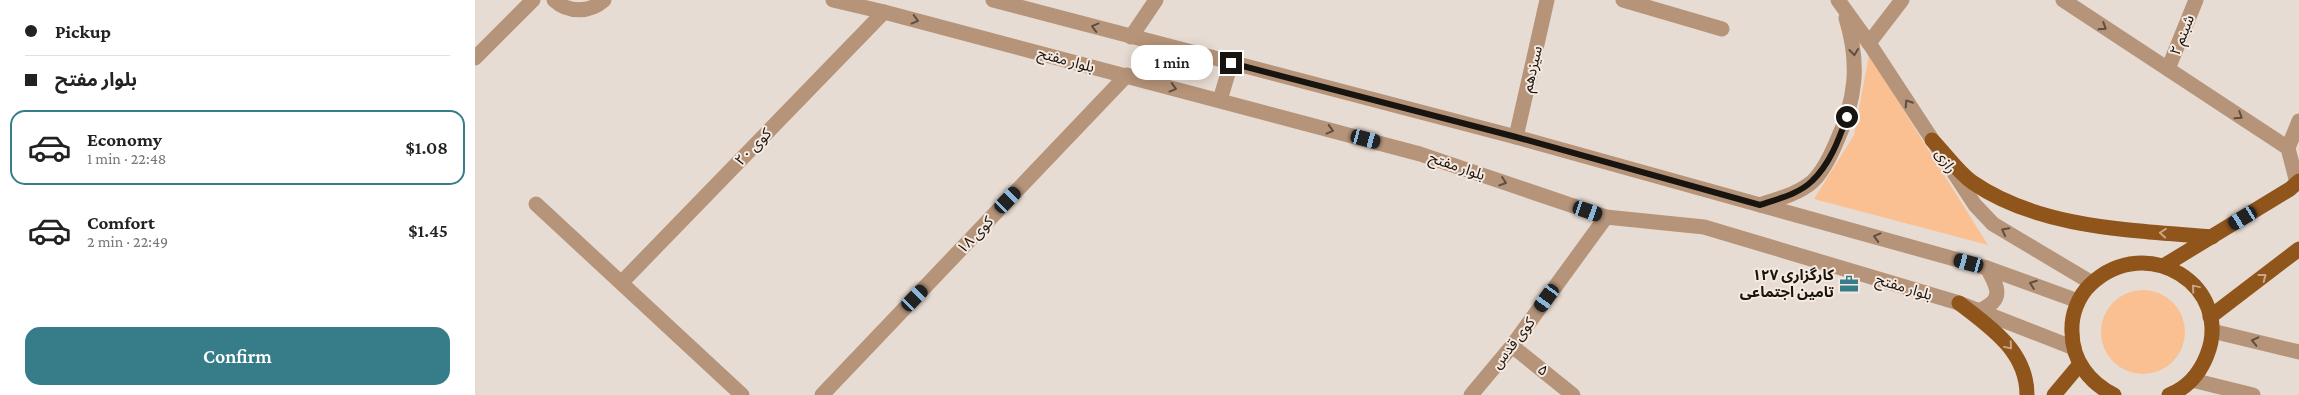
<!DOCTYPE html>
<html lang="en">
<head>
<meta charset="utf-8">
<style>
  :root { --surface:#fff; --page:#f6f6f6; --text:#222; --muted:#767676; --line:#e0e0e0; --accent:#377d89 }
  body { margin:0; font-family:"Crimson Pro","Noto Sans Arabic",serif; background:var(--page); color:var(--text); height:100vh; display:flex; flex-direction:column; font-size:19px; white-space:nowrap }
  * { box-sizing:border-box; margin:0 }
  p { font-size:16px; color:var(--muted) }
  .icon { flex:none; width:28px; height:28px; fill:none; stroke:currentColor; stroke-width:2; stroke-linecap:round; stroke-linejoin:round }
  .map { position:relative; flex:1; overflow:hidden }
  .details { display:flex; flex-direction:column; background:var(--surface); width:475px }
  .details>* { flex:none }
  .hud { display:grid; align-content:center; height:110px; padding:0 25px; background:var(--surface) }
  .end { position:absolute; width:22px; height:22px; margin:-11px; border:6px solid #181410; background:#fff; box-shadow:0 0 0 2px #fff }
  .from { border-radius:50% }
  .bubble { position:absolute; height:35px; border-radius:15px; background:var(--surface); box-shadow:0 2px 12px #0003; font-size:16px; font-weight:600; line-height:35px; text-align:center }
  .car { position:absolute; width:15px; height:30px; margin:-15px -8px; border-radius:6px; box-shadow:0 0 4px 1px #0007; background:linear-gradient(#222 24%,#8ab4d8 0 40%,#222 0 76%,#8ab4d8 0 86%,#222 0) }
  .hud b { display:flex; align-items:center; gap:18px; height:48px; font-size:19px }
  .hud b+b { border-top:1px solid var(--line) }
  .hud i { width:12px; height:12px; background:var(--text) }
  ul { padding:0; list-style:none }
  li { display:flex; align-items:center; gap:15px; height:75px; margin:0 10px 8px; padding:0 15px; border:2px solid transparent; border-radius:15px }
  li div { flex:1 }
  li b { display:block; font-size:19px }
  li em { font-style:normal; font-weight:600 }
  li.selected { border-color:var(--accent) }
  li>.icon { width:45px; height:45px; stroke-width:1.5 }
  .cta { display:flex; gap:10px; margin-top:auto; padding:10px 25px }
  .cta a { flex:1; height:58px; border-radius:15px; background:var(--accent); color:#fff; font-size:20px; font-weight:600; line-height:58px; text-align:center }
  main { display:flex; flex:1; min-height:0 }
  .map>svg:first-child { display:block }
</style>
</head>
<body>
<main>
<section class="details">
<div class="hud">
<b><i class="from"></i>Pickup</b>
<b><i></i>بلوار مفتح</b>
</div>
<ul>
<li class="selected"><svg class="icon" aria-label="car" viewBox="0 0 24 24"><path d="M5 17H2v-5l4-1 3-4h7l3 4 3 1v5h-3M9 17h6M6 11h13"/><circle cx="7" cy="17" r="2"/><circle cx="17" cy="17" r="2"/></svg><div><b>Economy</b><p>1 min · 22:48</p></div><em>$1.08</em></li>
<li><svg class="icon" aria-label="car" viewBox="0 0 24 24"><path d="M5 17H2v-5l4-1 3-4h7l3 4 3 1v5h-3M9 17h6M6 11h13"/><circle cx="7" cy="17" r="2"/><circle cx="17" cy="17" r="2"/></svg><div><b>Comfort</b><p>2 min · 22:49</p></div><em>$1.45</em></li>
</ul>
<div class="cta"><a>Confirm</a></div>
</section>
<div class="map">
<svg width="1824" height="395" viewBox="0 0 1824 395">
  <rect width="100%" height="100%" fill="#e7dcd3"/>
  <!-- green -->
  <g fill="#fac092">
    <path d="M 1394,55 L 1513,245 L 1339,199 L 1379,135 Z"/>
    <circle cx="1668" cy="332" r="42"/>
  </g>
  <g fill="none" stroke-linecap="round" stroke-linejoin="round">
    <!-- minor -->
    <g stroke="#b69479" stroke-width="15">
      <path d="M 79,0 C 93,13 115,13 129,0"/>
      <path d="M 358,0 L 409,12 L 945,154 L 1131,217 L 1229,227 L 1484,303 L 1599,348"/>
      <path d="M 518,0 L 1041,137 L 1512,268 L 1603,301"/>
      <path d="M 1148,0 L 1247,29"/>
      <path d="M 1363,0 L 1394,43 L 1500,205 L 1518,224 L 1617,283"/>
      <path d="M 1588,0 L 1813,148 L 1822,183"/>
      <path d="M 656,37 L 681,0"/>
      <path d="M 1394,43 L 1427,0"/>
      <path d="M 0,58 L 58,0"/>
      <path d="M 1693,69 L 1721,0"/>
      <path d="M 745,100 L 756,63"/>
      <path d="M 1041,137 L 1072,0"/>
      <path d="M 1813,148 L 1824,121"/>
      <path d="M 61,204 L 267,395"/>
      <path d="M 1285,205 C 1302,199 1323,194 1337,182 C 1348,172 1355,157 1361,143 C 1381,100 1385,64 1371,18"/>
      <path d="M 147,282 L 409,12"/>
      <path d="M 1504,311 C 1529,300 1524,289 1512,268"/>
      <path d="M 1737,331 L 1824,352"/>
      <path d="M 1037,346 L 1098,395"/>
      <path d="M 1717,380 L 1778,395"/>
      <path d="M 347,395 L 652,75"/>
      <path d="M 996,395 L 1037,346 L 1131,217"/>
    </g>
    <!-- major -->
    <g stroke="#90551b" stroke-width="15">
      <path d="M 1457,140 C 1470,153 1482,171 1497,182 C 1565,229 1657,230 1737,237"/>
      <path d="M 1690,265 L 1815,189 L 1824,181"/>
      <path d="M 1484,303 C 1515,327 1552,351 1552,395"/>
      <path d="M 1735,317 L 1824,249"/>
      <path d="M 1579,395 L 1605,364"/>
      <path d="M 1639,395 C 1615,383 1597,361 1597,332 C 1596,315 1603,296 1616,284 C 1672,231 1759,287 1732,355 C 1725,373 1712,388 1694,395"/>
    </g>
  </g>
  <!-- one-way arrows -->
  <defs><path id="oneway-chevron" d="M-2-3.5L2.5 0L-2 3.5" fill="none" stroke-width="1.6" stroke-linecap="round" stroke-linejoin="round" transform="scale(1.25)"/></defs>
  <g stroke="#5f4e3f">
    <use href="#oneway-chevron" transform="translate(440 20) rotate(15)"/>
    <use href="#oneway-chevron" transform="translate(620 27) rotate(-165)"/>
    <use href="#oneway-chevron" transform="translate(1628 27) rotate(33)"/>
    <use href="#oneway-chevron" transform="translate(1379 52) rotate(84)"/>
    <use href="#oneway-chevron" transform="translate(698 88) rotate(15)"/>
    <use href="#oneway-chevron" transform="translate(1433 103) rotate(-123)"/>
    <use href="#oneway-chevron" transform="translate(1764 116) rotate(33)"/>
    <use href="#oneway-chevron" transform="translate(855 130) rotate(15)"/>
    <use href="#oneway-chevron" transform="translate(1028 182) rotate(19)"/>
    <use href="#oneway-chevron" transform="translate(1530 231) rotate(-152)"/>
    <use href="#oneway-chevron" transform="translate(1402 237) rotate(-165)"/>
    <use href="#oneway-chevron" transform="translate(1558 284) rotate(-160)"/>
    <use href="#oneway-chevron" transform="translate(1780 341) rotate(-167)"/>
  </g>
  <g stroke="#c8a687">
    <use href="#oneway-chevron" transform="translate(1688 233) rotate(-175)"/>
    <use href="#oneway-chevron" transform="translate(1788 277) rotate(-37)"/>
    <use href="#oneway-chevron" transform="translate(1720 288) rotate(-130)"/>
    <use href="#oneway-chevron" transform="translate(1534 346) rotate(50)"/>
  </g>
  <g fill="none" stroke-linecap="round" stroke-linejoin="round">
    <!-- route -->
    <path stroke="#181410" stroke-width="6" d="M 756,63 L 1041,137 L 1285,205 C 1302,199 1324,194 1337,181 C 1355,164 1364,139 1372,117"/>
  </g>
  <!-- icons -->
  <defs>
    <g id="office-bare" transform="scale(1.5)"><path d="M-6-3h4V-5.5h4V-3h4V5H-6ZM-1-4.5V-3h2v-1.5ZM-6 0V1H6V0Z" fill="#377d89" stroke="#f5e9e0" stroke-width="2.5" paint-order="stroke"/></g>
  </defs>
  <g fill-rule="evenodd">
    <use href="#office-bare" x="1374" y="284"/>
  </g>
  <g text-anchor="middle" stroke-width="4" stroke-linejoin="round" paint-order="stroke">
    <!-- street labels -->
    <g font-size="15" fill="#181410" stroke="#f5e9e0">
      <text transform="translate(1707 35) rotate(-68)" y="5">شبنم ۲</text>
      <text transform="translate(591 60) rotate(15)" y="5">بلوار مفتح</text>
      <text transform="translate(1057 69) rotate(-77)" y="5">سیزدهم</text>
      <text transform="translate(278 147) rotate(-46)" y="5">کوی ۲۰</text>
      <text transform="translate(1471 161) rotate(57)" y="5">رازی</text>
      <text transform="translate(982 166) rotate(19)" y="5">بلوار مفتح</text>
      <text transform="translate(500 235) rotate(-46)" y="5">کوی ۱۸</text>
      <text transform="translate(1429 287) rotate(17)" y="5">بلوار مفتح</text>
      <text transform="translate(1038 343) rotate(-52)" y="5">کوی قدس</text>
      <text transform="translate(1068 370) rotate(39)" y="5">۵</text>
    </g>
    <!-- poi labels -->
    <g font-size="15" font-weight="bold" fill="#181410" stroke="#f5e9e0" text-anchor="end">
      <text x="1359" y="280">کارگزاری ۱۲۷<tspan x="1359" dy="17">تامین اجتماعی</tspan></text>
    </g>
  </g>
</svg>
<i class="end from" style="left:1372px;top:117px"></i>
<i class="end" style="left:756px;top:63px"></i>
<div class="bubble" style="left:656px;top:45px;width:82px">1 min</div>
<i class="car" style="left:891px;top:139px;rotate:105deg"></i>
<i class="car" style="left:533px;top:200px;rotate:44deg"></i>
<i class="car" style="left:1113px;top:211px;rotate:109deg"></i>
<i class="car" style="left:1768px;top:218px;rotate:239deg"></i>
<i class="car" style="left:1494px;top:263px;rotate:285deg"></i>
<i class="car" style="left:440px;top:298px;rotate:44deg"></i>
<i class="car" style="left:1072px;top:298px;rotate:216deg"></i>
</div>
</main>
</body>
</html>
